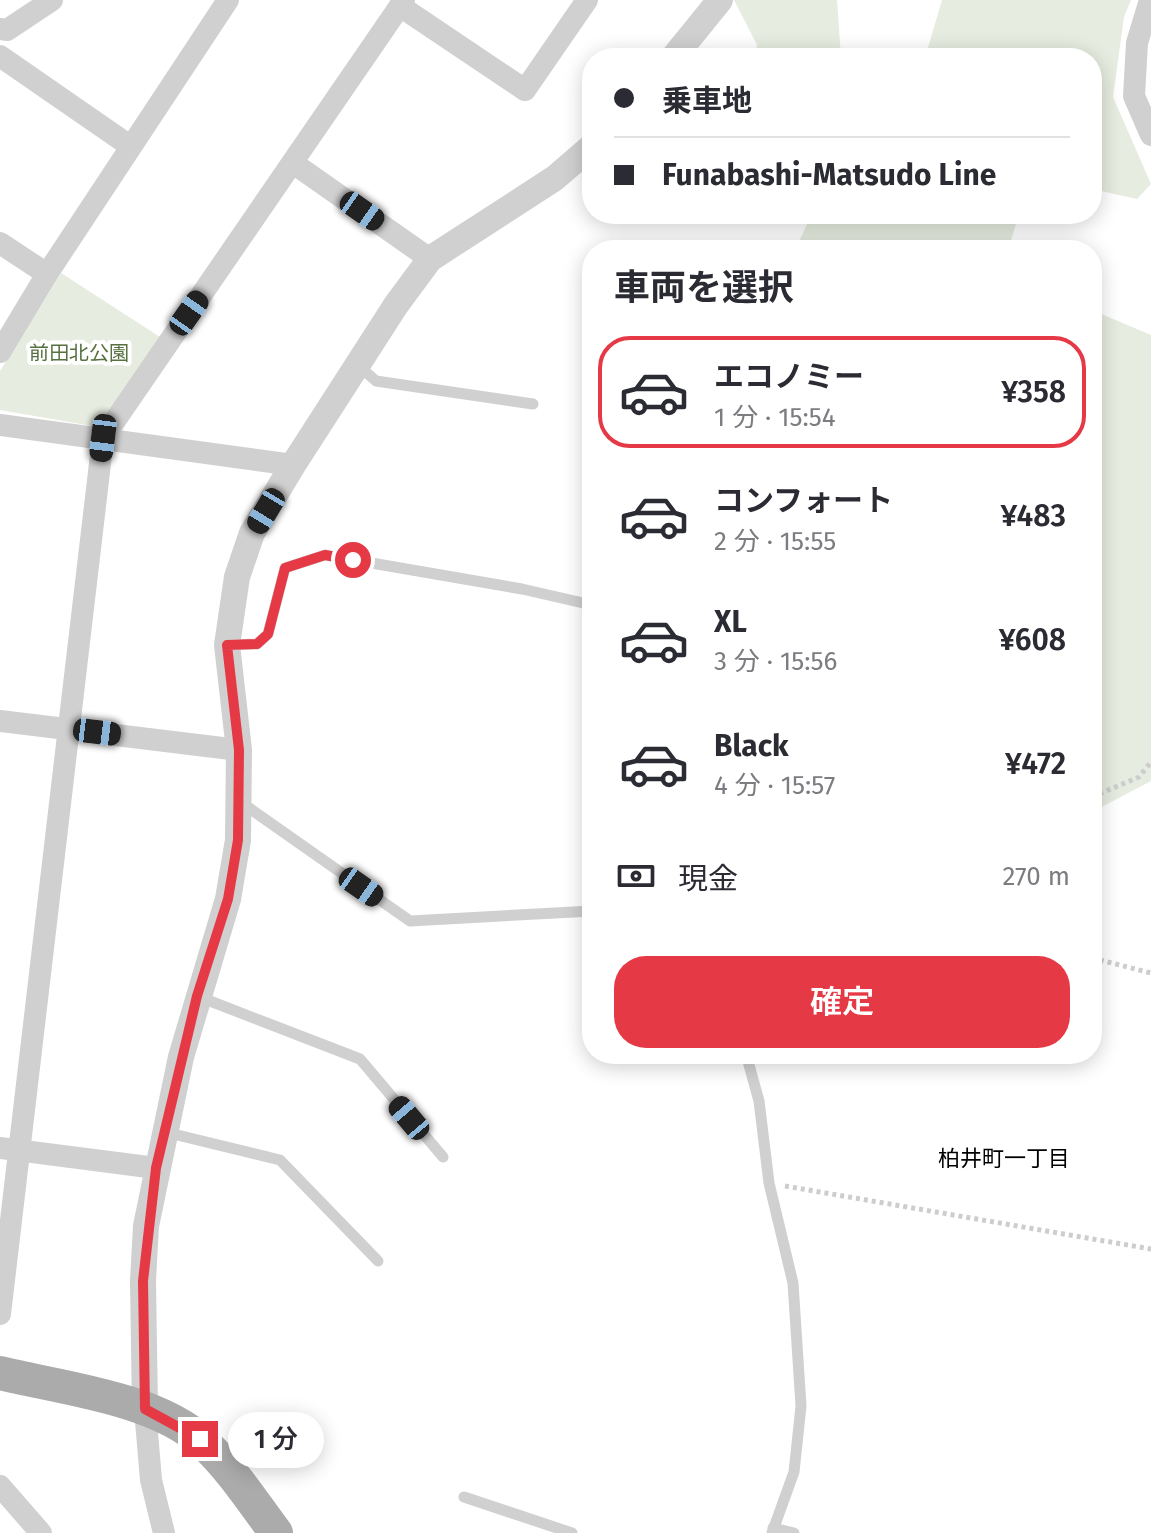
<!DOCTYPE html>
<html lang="ja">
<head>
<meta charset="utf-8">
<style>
  :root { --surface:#fff; --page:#f2f2f3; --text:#2b2b33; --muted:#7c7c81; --line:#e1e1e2; --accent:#e63946 }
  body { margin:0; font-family:"Fira Sans","Noto Sans JP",sans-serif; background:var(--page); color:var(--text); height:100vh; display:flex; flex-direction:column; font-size:30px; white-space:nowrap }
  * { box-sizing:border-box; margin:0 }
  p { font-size:26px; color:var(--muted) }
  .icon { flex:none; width:44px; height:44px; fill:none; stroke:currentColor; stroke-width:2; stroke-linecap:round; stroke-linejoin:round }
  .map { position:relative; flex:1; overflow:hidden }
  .drawer { position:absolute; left:582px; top:240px; width:520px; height:824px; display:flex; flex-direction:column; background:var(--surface); border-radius:32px; box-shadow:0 4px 20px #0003 }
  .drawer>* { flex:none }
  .hud { position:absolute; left:582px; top:48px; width:520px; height:176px; border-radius:32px; box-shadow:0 4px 20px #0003; display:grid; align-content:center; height:176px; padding:0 32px; background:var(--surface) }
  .end { position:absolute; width:36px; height:36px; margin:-18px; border:10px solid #e63946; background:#fff; box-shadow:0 0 0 4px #fff }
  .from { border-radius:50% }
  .bubble { position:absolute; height:56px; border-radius:28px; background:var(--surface); box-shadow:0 4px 20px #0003; font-size:26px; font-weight:600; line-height:56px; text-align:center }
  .car { position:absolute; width:24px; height:48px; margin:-24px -12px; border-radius:10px; box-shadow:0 0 6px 2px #0007; background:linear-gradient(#222 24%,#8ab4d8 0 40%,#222 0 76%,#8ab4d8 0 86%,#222 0) }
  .hud b { display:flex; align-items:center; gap:28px; height:76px; font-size:30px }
  .hud b+b { border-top:2px solid var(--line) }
  .hud i { width:20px; height:20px; background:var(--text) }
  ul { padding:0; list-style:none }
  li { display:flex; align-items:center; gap:24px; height:112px; margin:0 16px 12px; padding:0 16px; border:4px solid transparent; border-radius:32px }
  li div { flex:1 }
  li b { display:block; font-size:30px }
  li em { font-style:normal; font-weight:600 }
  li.active { border-color:var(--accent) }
  li>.icon { width:72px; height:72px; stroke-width:1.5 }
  h2 { padding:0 32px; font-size:36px; line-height:96px }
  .pay { display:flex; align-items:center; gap:20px; height:88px; padding:0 32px; font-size:30px }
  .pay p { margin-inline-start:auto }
  .cta { display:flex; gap:16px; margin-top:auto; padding:16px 32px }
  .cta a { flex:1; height:92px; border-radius:32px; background:var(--accent); color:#fff; font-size:32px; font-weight:600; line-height:92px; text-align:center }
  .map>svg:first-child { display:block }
</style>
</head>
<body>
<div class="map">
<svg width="1151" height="1533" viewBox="0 0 1151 1533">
  <rect width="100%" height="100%" fill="#fff"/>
  <!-- green -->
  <g fill="#e6ecdf">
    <path d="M 734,0 L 837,0 L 841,58 L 755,58 L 757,45 Z"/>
    <path d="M 942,0 L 1131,0 L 1124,17 L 1113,97 L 1151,184 L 1137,199 L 1092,189 L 1092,58 L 925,58 Z"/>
    <path d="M 812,214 L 1019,214 L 1008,250 L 795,250 Z"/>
    <path d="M 61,273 L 160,337 L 98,427 L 0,410 L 0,371 Z"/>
    <path d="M 1092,310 L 1151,335 L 1151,781 L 1092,812 Z"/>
  </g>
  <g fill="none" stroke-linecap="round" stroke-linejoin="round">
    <!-- path -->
    <g stroke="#cdcdcd" stroke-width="5" stroke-dasharray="4 4" stroke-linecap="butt">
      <path d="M 1092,797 L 1139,777 L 1151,762"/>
      <path d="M 1092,958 L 1151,973"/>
      <path d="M 785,1186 L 1151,1249"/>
    </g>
    <!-- service -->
    <g stroke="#d0d0d0" stroke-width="11">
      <path d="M 358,365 L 376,381 L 533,404"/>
      <path d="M 228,645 L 257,644 L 268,634 L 285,568 L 325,555 L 522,589 L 592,605"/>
      <path d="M 242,803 L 410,921 L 592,911"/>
      <path d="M 197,996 L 360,1059 L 443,1157"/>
      <path d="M 746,1054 L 759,1101 L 769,1183 L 793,1283 L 801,1406 L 794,1472 L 772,1533"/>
      <path d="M 165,1132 L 280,1160 L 378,1261"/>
      <path d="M 464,1497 L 572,1533"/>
      <path d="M 773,1528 L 794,1533"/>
    </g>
    <!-- minor -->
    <g stroke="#d0d0d0" stroke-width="22">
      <path d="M 1150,0 L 1137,43 L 1134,96 L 1151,135"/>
      <path d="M 400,6 L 525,90 L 587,0"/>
      <path d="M 0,29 L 7,30 L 52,0"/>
      <path d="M 0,56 L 130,146"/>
      <path d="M 293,163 L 430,259"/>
      <path d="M 0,243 L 47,274"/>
      <path d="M 0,352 L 47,274 L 228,0"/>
      <path d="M 0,425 L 293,465"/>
      <path d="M 0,721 L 239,750"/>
      <path d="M 0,1148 L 156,1168"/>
      <path d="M 0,1314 L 103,438 L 404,0"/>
      <path d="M 145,1409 L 151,1480 L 164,1533"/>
      <path d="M 0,1486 L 41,1533"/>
    </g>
    <!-- tertiary -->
    <g stroke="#d0d0d0" stroke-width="26">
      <path d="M 673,58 L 720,0"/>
      <path d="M 145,1409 L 143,1281 L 146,1226 L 181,1057 L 228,899 L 238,840 L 239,750 L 227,645 L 237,577 L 252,533 L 293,465 L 396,305 L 430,259 L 555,178 L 592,146"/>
    </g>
    <!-- primary -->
    <path stroke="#ababab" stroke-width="34" d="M 0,1373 C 61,1388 156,1398 203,1442 C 231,1468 253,1502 276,1533"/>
  </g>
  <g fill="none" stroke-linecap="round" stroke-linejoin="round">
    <!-- route -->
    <path stroke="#e63946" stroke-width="10" d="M 200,1439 L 145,1409 L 143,1281 L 156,1168 L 197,996 L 228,899 L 238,840 L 239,750 L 227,645 L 257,644 L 268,634 L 285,568 L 325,555 L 353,560"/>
  </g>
  <g text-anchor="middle" stroke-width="8" stroke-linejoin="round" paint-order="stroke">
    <!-- park labels -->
    <g font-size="20" fill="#56703f" stroke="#fff">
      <text x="79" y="360">前田北公園</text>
    </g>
    <!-- neighbourhood labels -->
    <g font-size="22" fill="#000" stroke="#fff">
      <text x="1004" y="1166">柏井町一丁目</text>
    </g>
  </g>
</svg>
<i class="end from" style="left:353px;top:560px"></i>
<i class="end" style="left:200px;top:1439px"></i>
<div class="bubble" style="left:228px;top:1412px;width:96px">1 分</div>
<i class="car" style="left:362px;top:211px;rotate:125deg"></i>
<i class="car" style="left:189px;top:313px;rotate:35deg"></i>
<i class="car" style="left:103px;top:438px;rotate:187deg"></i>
<i class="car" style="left:266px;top:511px;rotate:211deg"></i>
<i class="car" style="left:97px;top:732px;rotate:97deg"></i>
<i class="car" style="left:361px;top:887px;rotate:125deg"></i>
<i class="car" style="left:409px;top:1118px;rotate:320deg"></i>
<div class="hud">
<b><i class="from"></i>乗車地</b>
<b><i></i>Funabashi-Matsudo Line</b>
</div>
<section class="drawer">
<h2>車両を選択</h2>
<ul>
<li class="active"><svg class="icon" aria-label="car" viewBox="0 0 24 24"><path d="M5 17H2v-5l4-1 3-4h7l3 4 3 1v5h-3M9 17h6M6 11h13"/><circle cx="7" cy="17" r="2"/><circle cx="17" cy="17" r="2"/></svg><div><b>エコノミー</b><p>1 分 · 15:54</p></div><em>¥358</em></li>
<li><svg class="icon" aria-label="car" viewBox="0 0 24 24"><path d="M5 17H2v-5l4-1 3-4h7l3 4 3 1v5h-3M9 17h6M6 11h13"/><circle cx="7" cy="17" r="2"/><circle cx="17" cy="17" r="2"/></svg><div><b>コンフォート</b><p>2 分 · 15:55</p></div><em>¥483</em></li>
<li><svg class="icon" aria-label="car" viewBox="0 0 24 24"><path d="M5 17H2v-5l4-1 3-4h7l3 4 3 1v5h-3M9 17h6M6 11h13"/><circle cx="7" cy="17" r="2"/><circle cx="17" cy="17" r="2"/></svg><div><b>XL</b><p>3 分 · 15:56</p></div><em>¥608</em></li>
<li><svg class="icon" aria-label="car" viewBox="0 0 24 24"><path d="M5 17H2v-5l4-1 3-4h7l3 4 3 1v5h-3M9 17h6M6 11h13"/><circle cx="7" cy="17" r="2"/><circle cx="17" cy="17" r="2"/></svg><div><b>Black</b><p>4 分 · 15:57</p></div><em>¥472</em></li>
</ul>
<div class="pay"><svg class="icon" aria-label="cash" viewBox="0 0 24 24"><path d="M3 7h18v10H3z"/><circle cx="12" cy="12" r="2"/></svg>現金<p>270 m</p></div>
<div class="cta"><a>確定</a></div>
</section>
</div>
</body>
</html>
